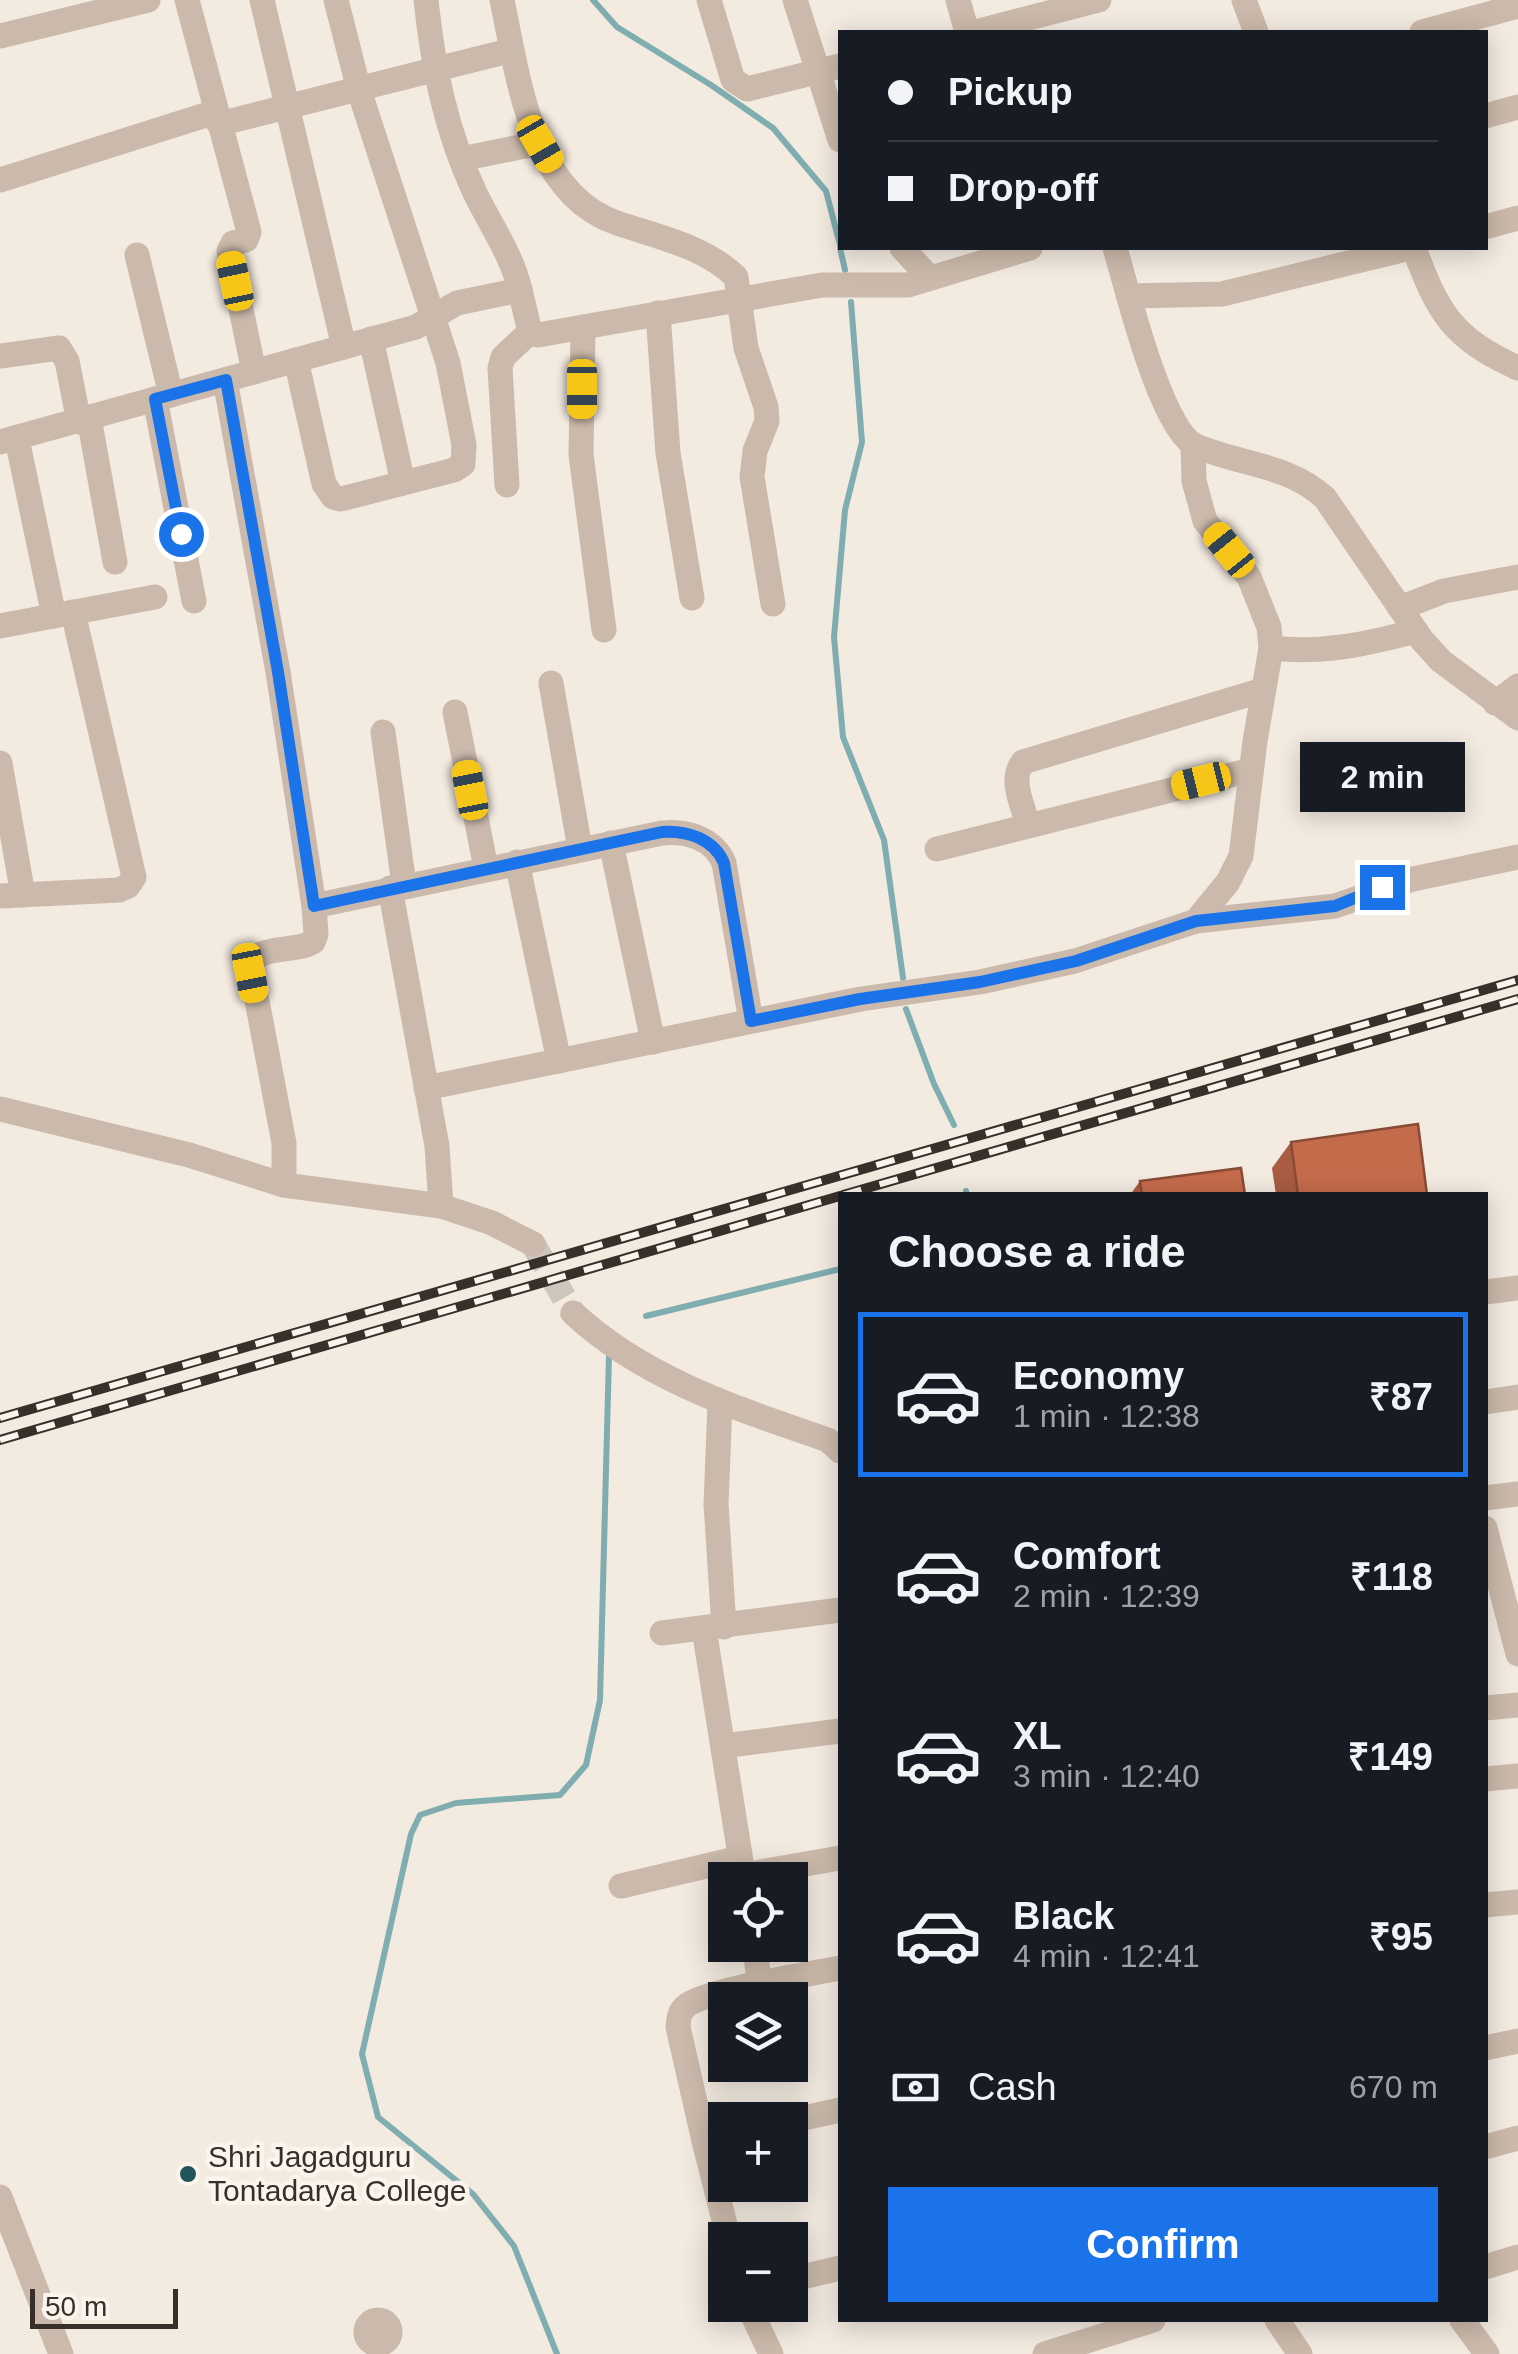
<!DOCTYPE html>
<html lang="en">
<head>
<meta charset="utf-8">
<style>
  :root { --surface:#171b24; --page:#20242c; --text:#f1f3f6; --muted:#9ea1a6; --line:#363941; --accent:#1a73e8 }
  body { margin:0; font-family:Helvetica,sans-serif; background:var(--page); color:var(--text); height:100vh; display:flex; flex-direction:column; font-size:38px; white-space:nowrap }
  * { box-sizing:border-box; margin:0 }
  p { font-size:32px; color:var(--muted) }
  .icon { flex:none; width:55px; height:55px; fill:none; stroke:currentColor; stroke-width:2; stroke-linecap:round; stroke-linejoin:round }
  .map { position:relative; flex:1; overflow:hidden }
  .details { position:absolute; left:838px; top:1192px; width:650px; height:1130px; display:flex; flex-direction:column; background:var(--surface); border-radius:0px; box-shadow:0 5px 25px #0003 }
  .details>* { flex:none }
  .guide { position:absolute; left:838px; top:30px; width:650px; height:220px; border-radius:0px; box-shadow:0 5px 25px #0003; display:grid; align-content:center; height:220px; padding:0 50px; background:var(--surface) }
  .controls { position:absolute; left:708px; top:1862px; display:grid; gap:20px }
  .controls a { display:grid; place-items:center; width:100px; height:100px; border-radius:0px; background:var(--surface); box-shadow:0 5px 25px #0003; font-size:50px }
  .scale { position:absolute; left:30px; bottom:25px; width:148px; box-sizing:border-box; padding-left:10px; border:5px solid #392f2a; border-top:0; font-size:28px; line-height:35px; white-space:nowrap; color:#392f2a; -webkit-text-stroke:8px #faf4ec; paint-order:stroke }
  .end { position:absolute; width:45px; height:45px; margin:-22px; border:12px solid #1a73e8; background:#fff; box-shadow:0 0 0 5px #fff }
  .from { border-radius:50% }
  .bubble { position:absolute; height:70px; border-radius:0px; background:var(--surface); box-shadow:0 5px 25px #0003; font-size:32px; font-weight:700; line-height:70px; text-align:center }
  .car { position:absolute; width:30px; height:60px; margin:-30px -15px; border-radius:12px; box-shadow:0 0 8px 2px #0007; background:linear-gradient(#f5c518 24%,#345 0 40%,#f5c518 0 76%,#345 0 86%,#f5c518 0) }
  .guide b { display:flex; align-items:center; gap:35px; height:95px; font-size:38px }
  .guide b+b { border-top:2px solid var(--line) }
  .guide i { width:25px; height:25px; background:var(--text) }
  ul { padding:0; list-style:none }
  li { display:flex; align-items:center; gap:30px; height:165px; margin:0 20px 15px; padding:0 30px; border:5px solid transparent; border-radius:0px }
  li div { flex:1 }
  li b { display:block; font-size:38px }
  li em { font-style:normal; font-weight:700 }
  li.selected { border-color:var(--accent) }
  li>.icon { width:90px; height:90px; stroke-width:1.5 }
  h2 { padding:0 50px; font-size:45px; line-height:120px }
  .pay { display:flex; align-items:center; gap:25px; height:110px; padding:0 50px; font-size:38px }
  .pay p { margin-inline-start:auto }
  .cta { display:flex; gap:20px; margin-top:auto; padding:20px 50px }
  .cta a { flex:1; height:115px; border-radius:0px; background:var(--accent); color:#fff; font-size:40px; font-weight:700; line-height:115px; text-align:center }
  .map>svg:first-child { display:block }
</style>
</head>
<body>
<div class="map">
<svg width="1518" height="2354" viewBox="0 0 1518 2354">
  <rect width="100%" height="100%" fill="#f3eae0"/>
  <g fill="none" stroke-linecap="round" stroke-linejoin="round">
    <!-- stream -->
    <g stroke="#7fadb0" stroke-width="6">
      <path d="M 593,0 L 617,27 L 711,85 L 773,128 L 826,191 L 840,245"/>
      <path d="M 840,248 L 845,270"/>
      <path d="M 851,302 L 862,442 L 845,510 L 834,637 L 843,737 L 884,840 L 903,978"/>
      <path d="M 906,1009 L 934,1084 L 954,1125"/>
      <path d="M 966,1191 L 967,1195"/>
      <path d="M 646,1316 L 840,1269"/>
      <path d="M 557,2354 L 514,2246 L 473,2194 L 378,2117 L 362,2054 L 411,1834 L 420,1815 L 456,1803 L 560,1795 L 586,1765 L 600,1700 L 609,1355"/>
    </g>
    <!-- minor-tunnel -->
    <path stroke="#cec5bc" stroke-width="25" stroke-dasharray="25 12" stroke-linecap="butt" d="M 533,1244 L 573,1313"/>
    <!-- minor -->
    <g stroke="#cbbaab" stroke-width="25">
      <path d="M 187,0 L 249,232 L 246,240 L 233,243 L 229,251 L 254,372"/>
      <path d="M 262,0 L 344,347"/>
      <path d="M 426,0 C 433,67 446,131 475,193 C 491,226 512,255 520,290"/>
      <path d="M 502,0 C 518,76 531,194 617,223 C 658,237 704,246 736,277 L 746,348 L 766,407 L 767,421 L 755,451 L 752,477 L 773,604"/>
      <path d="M 709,0 L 733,80 L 747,89 L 840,66"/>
      <path d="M 795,0 L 840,140"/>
      <path d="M 958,0 L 967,32"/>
      <path d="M 1244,0 L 1256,32"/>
      <path d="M 975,32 L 1099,0"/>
      <path d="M 1422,32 L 1518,6"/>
      <path d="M 0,36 L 148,0"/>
      <path d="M 1485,116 L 1518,107"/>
      <path d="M 461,159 L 540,143"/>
      <path d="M 0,180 L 212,113 L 219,124 L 512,50"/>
      <path d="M 1485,227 L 1518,218"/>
      <path d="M 902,248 L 930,278"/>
      <path d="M 1115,248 C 1127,288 1161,431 1196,446 C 1240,465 1288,464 1325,498 L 1422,640 L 1441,661 L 1518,718"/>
      <path d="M 1414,248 C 1438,313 1452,338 1518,368"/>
      <path d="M 137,255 L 171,395"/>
      <path d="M 1129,296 L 1222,294 L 1410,248"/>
      <path d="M 658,313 L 668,453 L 692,598"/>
      <path d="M 583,327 L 581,455 L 604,630"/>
      <path d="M 371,339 L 403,483"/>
      <path d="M 0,356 L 59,348 L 67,361 L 79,422"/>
      <path d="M 296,360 L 324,484 L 333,497 L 341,499 L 454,470 L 463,464 L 464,445 L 448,363 L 359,90 L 336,0"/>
      <path d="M 225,380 L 278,672 L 314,906 L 316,934 L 313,942 C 294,953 262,944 250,964 L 284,1143 L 284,1185"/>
      <path d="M 155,399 L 194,601"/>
      <path d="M 89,418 L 115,562"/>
      <path d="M 17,439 L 54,616"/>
      <path d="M 0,442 L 416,327 L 457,303 L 520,290 L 530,332 L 538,335 L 822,285 L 908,285 L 1030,248"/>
      <path d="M 1193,445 L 1194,481 L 1205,521 L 1249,577 L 1269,627 L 1271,648 L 1255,741 L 1241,856 L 1228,882 L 1196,921"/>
      <path d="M 507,485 L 500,368 L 503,357 L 530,332"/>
      <path d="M 1400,608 L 1444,591 L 1518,577"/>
      <path d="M 0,626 L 155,597"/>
      <path d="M 1271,648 C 1322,654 1367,644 1416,631"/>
      <path d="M 551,683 L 580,849"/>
      <path d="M 1495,703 L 1518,686"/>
      <path d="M 455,712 L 486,868"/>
      <path d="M 383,732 L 404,885"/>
      <path d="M 0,763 L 23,895"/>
      <path d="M 1028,825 C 1023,805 1009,780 1023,762 L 1263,690"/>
      <path d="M 611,843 L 653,1042"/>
      <path d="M 937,849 L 1251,770"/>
      <path d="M 517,862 L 559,1061"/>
      <path d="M 390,888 L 437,1146 L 441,1206"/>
      <path d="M 0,896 L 119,890 L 128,886 L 134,877 L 73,612"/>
      <path d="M 314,906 L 662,833 C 687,830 714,839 724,863 L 751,1021"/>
      <path d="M 426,1088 L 861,999 L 980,982 L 1075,961 L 1196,921 L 1335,906 L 1413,879 L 1518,857"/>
      <path d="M 0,1109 L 189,1155 L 284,1185 L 441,1206 L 492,1223 L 533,1244"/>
      <path d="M 1485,1292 L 1518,1288"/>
      <path d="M 573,1313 C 644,1379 738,1409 828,1440 L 840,1451"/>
      <path d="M 1485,1402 L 1518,1397"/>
      <path d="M 720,1403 L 716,1504 L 724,1627"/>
      <path d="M 1485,1498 L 1518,1494"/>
      <path d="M 1485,1528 L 1518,1654"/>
      <path d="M 704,1629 L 744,1880"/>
      <path d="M 662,1633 L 840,1610"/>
      <path d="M 1485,1708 L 1518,1705"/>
      <path d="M 723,1746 L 840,1731"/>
      <path d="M 1485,1779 L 1518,1776"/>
      <path d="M 743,1875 L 840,1858"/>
      <path d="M 621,1886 L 740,1858"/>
      <path d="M 1485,1905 L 1518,1902"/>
      <path d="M 754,1945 L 760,1984"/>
      <path d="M 1485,2048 L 1518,2041"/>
      <path d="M 790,2121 L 840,2110"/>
      <path d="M 725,2136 L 704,2141 L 729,2240"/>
      <path d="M 704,2141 L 678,2027 C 679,2018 679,2012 686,2006 C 705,1990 811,1974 840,1968"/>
      <path d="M 1485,2147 L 1518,2138"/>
      <path d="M 0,2197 L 61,2354"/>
      <path d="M 1485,2267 L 1518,2257"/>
      <path d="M 790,2280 L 840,2268"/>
      <path d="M 748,2305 L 771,2354"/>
      <path d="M 1277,2320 L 1300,2354"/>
      <path d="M 1462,2320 L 1487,2354"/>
      <circle cx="378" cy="2332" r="12"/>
      <path d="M 1045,2354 L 1153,2320"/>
    </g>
    <!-- rail casing -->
    <g stroke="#392f2a" stroke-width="10">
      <g id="rail">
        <path d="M 843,1195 L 1518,999"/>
        <path d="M 0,1418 L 1518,980"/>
        <path d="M 0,1440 L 840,1196"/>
      </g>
    </g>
    <!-- rail -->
    <use href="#rail" stroke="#faf4ec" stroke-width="6" stroke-dasharray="19" stroke-linecap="butt"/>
  </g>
  <!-- wall -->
  <g fill="#a95c41">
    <path d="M 1291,1142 L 1427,1195 L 1276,1195 L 1272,1168 Z"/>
    <path d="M 1140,1181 L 1245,1195 L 1130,1195 Z"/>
  </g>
  <!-- building -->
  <g fill="#c46b4c" stroke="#894b35" stroke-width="2.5">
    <path d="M 1418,1124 L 1427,1195 L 1298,1195 L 1291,1142 Z"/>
    <path d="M 1241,1168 L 1245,1195 L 1142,1195 L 1140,1181 Z"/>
  </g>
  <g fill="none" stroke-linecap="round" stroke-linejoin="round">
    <!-- route -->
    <path stroke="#1a73e8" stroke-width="12" d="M 181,534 L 155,399 L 226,380 L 278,672 L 314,906 L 662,832 C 687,830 714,839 724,863 L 751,1021 L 860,999 L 980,982 L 1076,961 L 1196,921 L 1335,906 L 1382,887"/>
  </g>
  <!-- markers -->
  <circle fill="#20565b" stroke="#faf4ec" stroke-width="4" cx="188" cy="2174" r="10"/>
  <g text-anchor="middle" stroke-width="9" stroke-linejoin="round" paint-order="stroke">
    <!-- poi labels -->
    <g font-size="30" fill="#392f2a" stroke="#faf4ec" text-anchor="start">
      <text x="208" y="2167">Shri Jagadguru<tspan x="208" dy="34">Tontadarya College</tspan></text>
    </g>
  </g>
</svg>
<div class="controls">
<a><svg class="icon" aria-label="locate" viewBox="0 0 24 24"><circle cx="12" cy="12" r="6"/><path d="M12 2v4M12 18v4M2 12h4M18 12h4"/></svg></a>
<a><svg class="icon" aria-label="layers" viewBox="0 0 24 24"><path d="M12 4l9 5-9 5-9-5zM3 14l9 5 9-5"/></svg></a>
<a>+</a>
<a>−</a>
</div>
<div class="scale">50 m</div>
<i class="end from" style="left:181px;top:534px"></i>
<i class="end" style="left:1382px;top:887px"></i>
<div class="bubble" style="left:1300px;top:742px;width:165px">2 min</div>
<i class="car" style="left:540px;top:144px;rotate:150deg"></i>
<i class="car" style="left:235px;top:281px;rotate:348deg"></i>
<i class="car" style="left:582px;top:389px;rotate:180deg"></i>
<i class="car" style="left:1229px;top:550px;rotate:321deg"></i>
<i class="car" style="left:1201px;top:781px;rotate:256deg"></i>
<i class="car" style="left:470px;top:790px;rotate:349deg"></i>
<i class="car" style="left:250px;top:973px;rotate:169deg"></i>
<div class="guide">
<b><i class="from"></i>Pickup</b>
<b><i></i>Drop-off</b>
</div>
<section class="details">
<h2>Choose a ride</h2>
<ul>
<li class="selected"><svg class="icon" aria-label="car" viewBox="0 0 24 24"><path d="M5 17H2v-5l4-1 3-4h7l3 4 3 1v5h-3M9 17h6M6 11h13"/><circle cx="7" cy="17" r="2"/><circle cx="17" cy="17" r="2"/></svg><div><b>Economy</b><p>1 min · 12:38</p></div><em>₹87</em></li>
<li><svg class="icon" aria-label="car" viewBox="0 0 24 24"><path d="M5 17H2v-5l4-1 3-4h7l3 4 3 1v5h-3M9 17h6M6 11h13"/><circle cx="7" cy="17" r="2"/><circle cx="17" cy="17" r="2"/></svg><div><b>Comfort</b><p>2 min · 12:39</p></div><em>₹118</em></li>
<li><svg class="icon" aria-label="car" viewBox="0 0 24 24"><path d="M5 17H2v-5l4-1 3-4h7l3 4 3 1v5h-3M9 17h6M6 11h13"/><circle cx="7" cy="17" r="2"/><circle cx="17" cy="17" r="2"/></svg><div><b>XL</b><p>3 min · 12:40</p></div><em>₹149</em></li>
<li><svg class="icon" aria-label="car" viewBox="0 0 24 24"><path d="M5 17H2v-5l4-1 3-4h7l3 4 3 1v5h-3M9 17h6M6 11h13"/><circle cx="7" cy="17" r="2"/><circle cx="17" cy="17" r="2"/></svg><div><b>Black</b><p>4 min · 12:41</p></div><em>₹95</em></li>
</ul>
<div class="pay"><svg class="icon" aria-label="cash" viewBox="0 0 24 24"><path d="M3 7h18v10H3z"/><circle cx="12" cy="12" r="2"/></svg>Cash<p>670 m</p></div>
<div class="cta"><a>Confirm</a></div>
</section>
</div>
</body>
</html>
